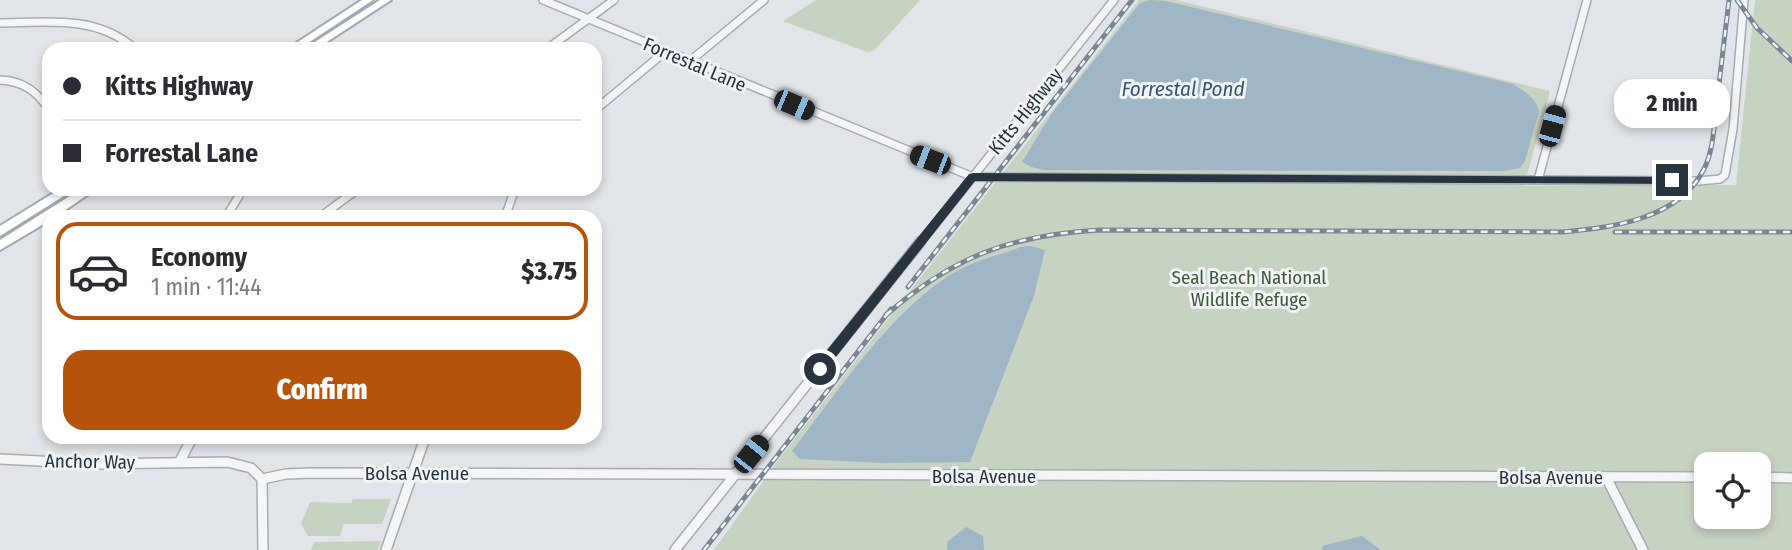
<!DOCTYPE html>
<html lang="en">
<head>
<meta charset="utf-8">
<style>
  :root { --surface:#fff; --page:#f7f7f7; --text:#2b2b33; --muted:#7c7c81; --line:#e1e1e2; --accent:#b45309 }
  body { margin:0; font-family:"Fira Sans Condensed",sans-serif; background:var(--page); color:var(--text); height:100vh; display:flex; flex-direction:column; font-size:26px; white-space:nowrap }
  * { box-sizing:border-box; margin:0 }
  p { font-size:23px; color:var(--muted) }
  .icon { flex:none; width:38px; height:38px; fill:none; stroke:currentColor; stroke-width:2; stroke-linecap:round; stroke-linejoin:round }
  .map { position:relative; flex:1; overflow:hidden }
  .details { position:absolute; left:42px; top:210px; width:560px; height:234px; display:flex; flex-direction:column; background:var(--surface); border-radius:21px; box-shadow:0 4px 10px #0003 }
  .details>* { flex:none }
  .hud { position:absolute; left:42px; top:42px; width:560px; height:154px; border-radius:21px; box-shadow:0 4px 10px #0003; display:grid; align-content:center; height:154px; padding:0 21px; background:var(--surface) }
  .controls { position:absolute; left:1694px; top:452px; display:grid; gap:14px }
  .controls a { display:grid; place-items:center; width:77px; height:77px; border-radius:14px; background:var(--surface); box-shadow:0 4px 10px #0003; font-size:35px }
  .end { position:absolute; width:32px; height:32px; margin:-16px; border:9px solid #2a343f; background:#fff; box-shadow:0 0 0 4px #fff }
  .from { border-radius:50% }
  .bubble { position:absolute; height:49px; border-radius:21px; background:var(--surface); box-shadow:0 4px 10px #0003; font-size:23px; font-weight:800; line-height:49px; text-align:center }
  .car { position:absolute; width:21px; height:42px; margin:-21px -10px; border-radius:9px; box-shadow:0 0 5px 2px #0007; background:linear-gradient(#222 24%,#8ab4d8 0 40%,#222 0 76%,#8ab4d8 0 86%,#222 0) }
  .hud b { display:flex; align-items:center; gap:24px; height:66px; font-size:26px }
  .hud b+b { border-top:2px solid var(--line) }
  .hud i { width:18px; height:18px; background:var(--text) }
  ul { padding:12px 0 0; list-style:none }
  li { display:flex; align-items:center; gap:21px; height:98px; margin:0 14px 10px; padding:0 7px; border:4px solid transparent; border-radius:21px }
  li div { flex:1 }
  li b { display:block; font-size:26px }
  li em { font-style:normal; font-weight:800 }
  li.on { border-color:var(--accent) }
  li>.icon { width:63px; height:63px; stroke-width:1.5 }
  .action { display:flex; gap:14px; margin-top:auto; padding:14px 21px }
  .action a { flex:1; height:80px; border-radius:21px; background:var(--accent); color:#fff; font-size:28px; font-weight:800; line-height:80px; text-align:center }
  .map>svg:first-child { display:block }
</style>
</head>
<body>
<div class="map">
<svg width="1792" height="550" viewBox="0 0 1792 550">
  <rect width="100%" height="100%" fill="#e1e5e9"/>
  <!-- green -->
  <g fill="#c8d2c3" fill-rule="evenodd">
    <path d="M 816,0 L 920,0 L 874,51 L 867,52 L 783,21 Z"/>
    <path d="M 1139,0 L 1176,0 L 1550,91 L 1524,186 L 1736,185 L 1755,0 L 1792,0 L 1792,550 L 714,550 L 779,459 L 917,282 ZM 1706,464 L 1759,464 L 1759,516 L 1706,516 Z"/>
    <path d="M 353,499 L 391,499 L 382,524 L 344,524 L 340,536 L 308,536 L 301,524 L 310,502 L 351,503 Z"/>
    <path d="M 381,541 L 378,550 L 311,550 L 314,542 Z"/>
  </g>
  <!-- water -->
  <g fill="#9eb6c6">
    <path d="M 1150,0 L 1166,1 L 1513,84 C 1524,91 1537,98 1539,112 L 1525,161 L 1520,168 L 1504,171 L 1044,170 L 1031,167 L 1022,162 L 1052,113 L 1140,3 Z"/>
    <path d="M 1031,246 L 1045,250 L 1034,296 L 970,462 L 883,463 L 800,459 L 792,451 C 837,393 899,298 965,267 C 983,258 1003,254 1021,247 Z"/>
    <path d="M 966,527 L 983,536 L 984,550 L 947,550 L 947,542 Z"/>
    <path d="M 1362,536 L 1381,550 L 1323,550 L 1322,546 Z"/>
  </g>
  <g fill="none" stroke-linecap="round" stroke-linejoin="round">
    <!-- minor-far1 casing -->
    <g stroke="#a6acb3" stroke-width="10">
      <g id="minor-far1">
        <path d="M 543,0 L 973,177 L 1699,181 L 1720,179 L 1725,175 L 1733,129 L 1744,0"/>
        <path d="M 0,23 C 47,22 97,15 135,49"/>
        <path d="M 547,49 L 614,0"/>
        <path d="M 690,61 L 764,0"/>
        <path d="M 0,80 C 23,81 36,91 49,109"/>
        <path d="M 595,110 L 666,51"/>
        <path d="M 1538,180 L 1587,0"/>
        <path d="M 226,217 L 239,196"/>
        <path d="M 320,217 L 358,189"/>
        <path d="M 505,217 L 515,189"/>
        <path d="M 920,243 L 1114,0"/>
      </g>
    </g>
    <!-- minor casing -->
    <g stroke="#a6acb3" stroke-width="12">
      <g id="minor">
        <path d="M 0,459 L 98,464 L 227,462 L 251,468 L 262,479 L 263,550"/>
        <path d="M 180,461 L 192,438"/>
        <path d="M 1606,477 L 1643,550"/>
        <path d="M 1759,477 L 1792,478"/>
        <path d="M 262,479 L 286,474 L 312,473 L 1706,477"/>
        <path d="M 386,550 L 425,438"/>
        <path d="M 675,550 L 921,241"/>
      </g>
    </g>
    <!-- primary casing -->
    <g stroke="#a1aab4" stroke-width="4">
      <g id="primary">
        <path d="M 362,0 L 373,0 L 299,49 L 287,49 Z"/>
        <path d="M 380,0 L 391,0 L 316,49 L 304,49 Z"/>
        <path d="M 60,189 L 75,189 L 0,236 L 0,226 Z"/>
        <path d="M 81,189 L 96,189 L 55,217 L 49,217 L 49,221 L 0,250 L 0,240 Z"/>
      </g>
    </g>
    <!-- minor-far1 -->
    <use href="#minor-far1" stroke="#f4f5f7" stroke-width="7"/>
    <!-- minor -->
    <use href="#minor" stroke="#f4f5f7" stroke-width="9"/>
    <!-- primary -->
    <use href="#primary" fill="#fff" fill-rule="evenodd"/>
    <!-- rail casing -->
    <g stroke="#7b8691" stroke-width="5">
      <g id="rail">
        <path d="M 1737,0 L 1757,28 L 1792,61"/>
        <path d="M 1615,232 L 1792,232"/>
        <path d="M 908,287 L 1132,0"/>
        <path d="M 886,315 C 954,256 1011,235 1100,230 L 1563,232 C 1613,227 1678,220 1704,169 C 1714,149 1714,124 1717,101 C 1721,68 1725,34 1729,0"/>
        <path d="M 704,550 L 891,309"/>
      </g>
    </g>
    <!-- rail -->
    <use href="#rail" stroke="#f0f4f6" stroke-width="2.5" stroke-dasharray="7" stroke-linecap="butt"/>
  </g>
  <!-- route -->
  <path fill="#2a343f" d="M 973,173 L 1672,177 L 1677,180 L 1672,184 L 975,181 L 824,372 L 815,372 L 815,365 L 969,174 Z"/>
  <g text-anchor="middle" stroke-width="6" stroke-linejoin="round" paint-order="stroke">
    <!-- street labels -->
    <g font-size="19" fill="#2a343f" stroke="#f0f4f6">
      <text transform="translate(695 64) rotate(23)" y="7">Forrestal Lane</text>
      <text transform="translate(1025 111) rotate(-51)" y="7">Kitts Highway</text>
      <text transform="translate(90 461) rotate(1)" y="7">Anchor Way</text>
      <text x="417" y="480">Bolsa Avenue</text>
      <text x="984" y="483">Bolsa Avenue</text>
      <text x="1551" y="484">Bolsa Avenue</text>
    </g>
    <!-- park labels -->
    <g font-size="19" fill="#425a39" stroke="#f0f4f6">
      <text x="1249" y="284">Seal Beach National<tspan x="1249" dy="22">Wildlife Refuge</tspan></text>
    </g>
    <!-- water labels -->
    <g font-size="21" font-style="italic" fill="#375771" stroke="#f0f4f6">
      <text x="1183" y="96">Forrestal Pond</text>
    </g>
  </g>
</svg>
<div class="controls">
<a><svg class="icon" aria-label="locate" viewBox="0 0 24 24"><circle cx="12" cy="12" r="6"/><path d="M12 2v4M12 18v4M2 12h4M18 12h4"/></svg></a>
</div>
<i class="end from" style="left:820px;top:369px"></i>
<i class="end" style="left:1672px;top:180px"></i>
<div class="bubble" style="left:1614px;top:79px;width:116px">2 min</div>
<i class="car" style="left:794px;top:105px;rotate:113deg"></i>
<i class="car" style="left:1552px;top:126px;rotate:15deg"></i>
<i class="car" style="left:930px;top:160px;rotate:291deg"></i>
<i class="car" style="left:751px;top:454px;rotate:39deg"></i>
<div class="hud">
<b><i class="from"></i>Kitts Highway</b>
<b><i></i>Forrestal Lane</b>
</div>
<section class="details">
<ul>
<li class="on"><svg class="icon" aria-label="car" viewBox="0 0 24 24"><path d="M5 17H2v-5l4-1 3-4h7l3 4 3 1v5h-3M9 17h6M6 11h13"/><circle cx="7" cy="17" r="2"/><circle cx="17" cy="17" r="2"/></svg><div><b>Economy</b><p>1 min · 11:44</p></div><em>$3.75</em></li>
</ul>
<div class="action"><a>Confirm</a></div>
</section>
</div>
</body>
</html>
